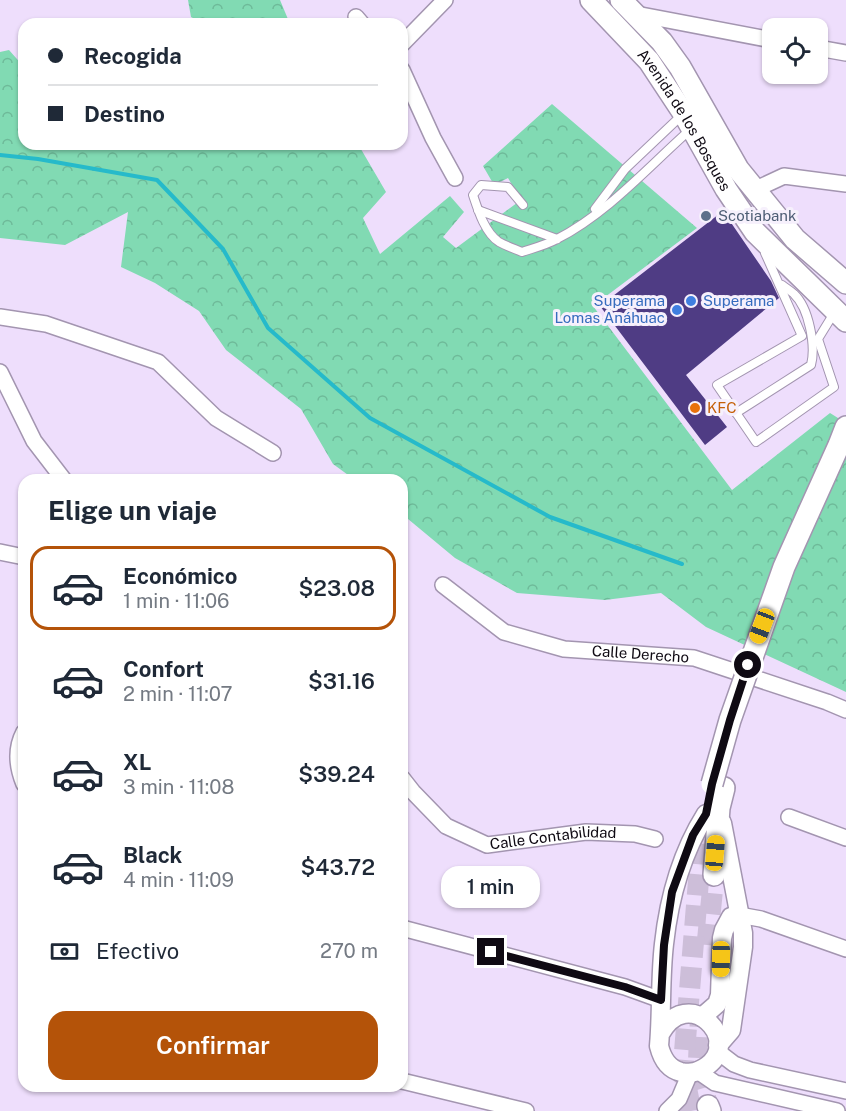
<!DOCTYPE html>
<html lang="es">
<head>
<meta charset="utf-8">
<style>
  :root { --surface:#fff; --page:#f6f6f7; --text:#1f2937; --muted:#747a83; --line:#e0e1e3; --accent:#b45309 }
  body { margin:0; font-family:"Public Sans",sans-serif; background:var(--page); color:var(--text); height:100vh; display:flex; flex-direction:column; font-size:22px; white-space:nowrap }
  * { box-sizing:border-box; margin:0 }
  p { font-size:20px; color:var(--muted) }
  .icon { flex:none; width:33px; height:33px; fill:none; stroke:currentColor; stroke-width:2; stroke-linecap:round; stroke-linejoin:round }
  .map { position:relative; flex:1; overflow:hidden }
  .sheet { position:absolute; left:18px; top:474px; width:390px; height:618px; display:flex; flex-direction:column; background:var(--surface); border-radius:18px; box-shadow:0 2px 4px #0004 }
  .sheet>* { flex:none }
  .top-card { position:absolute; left:18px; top:18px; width:390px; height:132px; border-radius:18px; box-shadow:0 2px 4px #0004; display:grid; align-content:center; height:132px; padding:0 30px; background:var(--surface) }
  .buttons { position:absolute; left:762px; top:18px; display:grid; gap:12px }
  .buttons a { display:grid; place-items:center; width:66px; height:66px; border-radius:12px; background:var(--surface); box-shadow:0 2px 4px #0004; font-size:30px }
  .end { position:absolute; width:27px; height:27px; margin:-14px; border:8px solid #0f0a13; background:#fff; box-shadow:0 0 0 3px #fff }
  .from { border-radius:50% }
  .bubble { position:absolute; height:42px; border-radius:18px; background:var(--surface); box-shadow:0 2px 4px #0004; font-size:20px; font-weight:600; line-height:42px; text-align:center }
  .car { position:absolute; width:18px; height:36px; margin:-18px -9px; border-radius:8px; box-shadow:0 0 4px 2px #0007; background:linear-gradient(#f5c518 24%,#345 0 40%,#f5c518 0 76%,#345 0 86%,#f5c518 0) }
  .top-card b { display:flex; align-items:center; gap:21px; height:57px; font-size:22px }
  .top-card b+b { border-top:2px solid var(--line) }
  .top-card i { width:15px; height:15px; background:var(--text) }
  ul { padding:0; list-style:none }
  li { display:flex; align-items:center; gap:18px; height:84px; margin:0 12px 9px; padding:0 18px; border:3px solid transparent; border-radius:18px }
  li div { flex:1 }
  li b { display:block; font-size:22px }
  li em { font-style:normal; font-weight:600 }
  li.active { border-color:var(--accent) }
  li>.icon { width:54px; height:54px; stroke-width:1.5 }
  h2 { padding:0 30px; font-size:27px; line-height:72px }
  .pay { display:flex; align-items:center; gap:15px; height:66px; padding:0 30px; font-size:22px }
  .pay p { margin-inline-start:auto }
  .button { display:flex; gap:12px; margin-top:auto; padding:12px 30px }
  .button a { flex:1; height:69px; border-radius:18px; background:var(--accent); color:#fff; font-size:24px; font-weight:600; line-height:69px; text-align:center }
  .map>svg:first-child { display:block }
</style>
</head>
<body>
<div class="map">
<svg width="846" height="1111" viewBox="0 0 846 1111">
  <defs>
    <pattern id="forest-crowns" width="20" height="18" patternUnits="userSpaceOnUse" patternTransform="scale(1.5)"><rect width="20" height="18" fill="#81dab3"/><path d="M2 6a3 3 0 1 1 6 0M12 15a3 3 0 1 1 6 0" fill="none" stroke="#6eba99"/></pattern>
  </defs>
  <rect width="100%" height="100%" fill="#eedefc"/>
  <!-- forest -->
  <g fill="url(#forest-crowns)">
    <path d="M 188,0 L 280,0 L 290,24 L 204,24 L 191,17 Z"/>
    <path d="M 9,50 L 24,67 L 24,144 L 358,144 L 386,192 L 363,218 L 380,254 L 450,196 L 464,212 L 443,237 L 456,248 L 521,200 L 508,178 L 494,185 L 483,166 L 552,104 L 697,228 L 593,306 L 732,490 L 830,413 L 846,423 L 846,692 L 706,627 L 661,593 L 605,600 L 517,593 L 455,558 L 402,514 L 402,480 L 355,480 L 333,464 L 301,409 L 226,350 L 199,311 L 155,283 L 121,267 L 128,212 L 65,245 L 0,238 L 0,52 Z"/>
  </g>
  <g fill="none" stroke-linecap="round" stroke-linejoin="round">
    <!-- stream -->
    <path stroke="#26baca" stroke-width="4" d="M 0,155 L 38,159 L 157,180 L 223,249 L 268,328 L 370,418 L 550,517 L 682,564"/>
  </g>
  <!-- building -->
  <path fill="#4f3c84" d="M 723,211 L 771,281 L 779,298 L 686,375 L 727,427 L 705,445 L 600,306 Z"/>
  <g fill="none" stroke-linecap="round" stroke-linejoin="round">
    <!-- secondary-tunnel -->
    <g stroke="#cdbed9" stroke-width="21" stroke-dasharray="21 10" stroke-linecap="butt">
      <path d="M 707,945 L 714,875"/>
      <path d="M 701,1006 L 698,1071 L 708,1106"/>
      <path d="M 691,1111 L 683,1070 L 702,838"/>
    </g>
    <!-- service casing -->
    <g stroke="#a395b0" stroke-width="10">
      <g id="service">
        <path d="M 523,205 L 508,187 L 481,185 L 473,195 C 478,210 485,233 499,242 C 506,246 515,249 522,252 C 534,248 546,245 557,239 C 608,213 649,166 691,129"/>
        <path d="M 595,209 L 625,169 L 682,115"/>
        <path d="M 478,210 L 557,239"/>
        <path d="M 765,253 L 802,336 L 717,385 L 756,442 L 834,387 L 818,339 L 834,313"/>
        <path d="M 736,413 L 811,365 C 816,346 809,308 794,294 C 791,291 786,288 782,285"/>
      </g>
    </g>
    <!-- minor casing -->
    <g stroke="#a395b0" stroke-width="18">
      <g id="minor">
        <path d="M 636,14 L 772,40"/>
        <path d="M 356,17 L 362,24"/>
        <path d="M 402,44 L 445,0"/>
        <path d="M 818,48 L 846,53"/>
        <path d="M 402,70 L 433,138 L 455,178"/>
        <path d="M 754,190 L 784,176 L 846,184"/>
        <path d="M 0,317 L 46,324 L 158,362 L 216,418 L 273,453"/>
        <path d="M 0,372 L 34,441 L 64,480"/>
        <path d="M 0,552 L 24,557"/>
        <path id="s1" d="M 443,585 L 504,632 L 564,649 L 694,658 L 827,702 L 846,710"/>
        <path d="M 24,732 C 15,749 17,767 24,784"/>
        <path id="s2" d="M 402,778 L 413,792 L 446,826 L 487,845 L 586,832 L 635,834 L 655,839"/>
        <path d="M 789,817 L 846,838"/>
        <path d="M 739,915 L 761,919 L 846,949"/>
        <path d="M 402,928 L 625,987 L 661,1000"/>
        <path d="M 717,1051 L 734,1064 L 750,1070 L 846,1091"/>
        <path d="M 699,1072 L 715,1083 L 837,1111"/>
        <path d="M 402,1081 L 526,1111"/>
        <path d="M 667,1111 L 679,1099 L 690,1073"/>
      </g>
    </g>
    <!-- tertiary casing -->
    <g stroke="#a395b0" stroke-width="21">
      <g id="tertiary">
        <path d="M 702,1017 L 717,1004 L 720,995 L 722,938 L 724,930 L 731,917 L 739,915"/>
        <path d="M 660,1034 C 688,983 743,1040 707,1066 C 698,1072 692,1074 681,1072 C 668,1069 662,1058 659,1046 C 662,1012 660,978 664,944 C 669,898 681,854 706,814"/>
        <path d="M 718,1045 L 731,1030 L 743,947 L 743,933 L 722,823"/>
      </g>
    </g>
    <!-- secondary casing -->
    <g stroke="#a395b0" stroke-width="24">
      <g id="secondary">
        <path id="s3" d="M 591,0 L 649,61 L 684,114 L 726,189 L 755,232 L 846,321"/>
        <path d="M 621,0 L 662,42 L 680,67 L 738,169 L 795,239 L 846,283"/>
        <path d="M 839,445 L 846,427"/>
        <path d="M 714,875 L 719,808 L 724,788"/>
        <path d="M 708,1106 L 710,1111"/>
      </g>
    </g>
    <!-- service -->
    <use href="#service" stroke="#fff" stroke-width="8"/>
    <!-- minor -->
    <use href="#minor" stroke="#fff" stroke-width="15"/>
    <!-- tertiary -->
    <use href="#tertiary" stroke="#fff" stroke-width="18"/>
    <!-- secondary -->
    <use href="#secondary" stroke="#fff" stroke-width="21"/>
    <!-- secondary-bridge casing -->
    <g stroke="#a395b0" stroke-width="24" stroke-linecap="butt">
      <path id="secondary-bridge" d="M 712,784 L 730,720 L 784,567 L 839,445"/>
    </g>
    <!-- secondary-bridge -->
    <use href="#secondary-bridge" stroke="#fff" stroke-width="21"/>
  </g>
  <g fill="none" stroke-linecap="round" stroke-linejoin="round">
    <!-- route -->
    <path stroke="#0f0a13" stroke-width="8" d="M 491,952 L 625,987 L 661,1000 L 664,945 L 672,892 L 693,835 L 706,814 L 712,784 L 730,720 L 748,665"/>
  </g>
  <!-- markers -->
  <circle fill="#5c6f8a" stroke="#f6f0fc" stroke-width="2" cx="706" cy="216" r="6"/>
  <g fill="#3f7fe0" stroke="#f6f0fc" stroke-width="2">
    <circle cx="691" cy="301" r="6"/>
    <circle cx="677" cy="310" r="6"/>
  </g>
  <circle fill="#e8710a" stroke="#f6f0fc" stroke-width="2" cx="695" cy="408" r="6"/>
  <g text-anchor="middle" stroke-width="6" stroke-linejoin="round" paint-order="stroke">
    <!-- street labels -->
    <g font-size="15" fill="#0f0a13" stroke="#f6f0fc">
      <text dy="5" stroke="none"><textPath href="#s3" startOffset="153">Avenida de los Bosques</textPath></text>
      <text dy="5" stroke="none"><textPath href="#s1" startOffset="216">Calle Derecho</textPath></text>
      <text dy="5" stroke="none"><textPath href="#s2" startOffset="177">Calle Contabilidad</textPath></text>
    </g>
    <!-- service labels -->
    <g font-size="15" fill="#4e5e75" stroke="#f6f0fc" text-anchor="start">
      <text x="718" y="221">Scotiabank</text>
    </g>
    <!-- shop labels -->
    <g font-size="15" fill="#366cbe" stroke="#f6f0fc" text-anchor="end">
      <text x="665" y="306">Superama<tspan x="665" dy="17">Lomas Anáhuac</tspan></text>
      <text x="703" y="306" text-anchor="start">Superama</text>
    </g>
    <!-- food labels -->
    <g font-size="15" fill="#c56008" stroke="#f6f0fc" text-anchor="start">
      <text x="707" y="413">KFC</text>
    </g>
  </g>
</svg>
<div class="buttons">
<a><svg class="icon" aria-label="locate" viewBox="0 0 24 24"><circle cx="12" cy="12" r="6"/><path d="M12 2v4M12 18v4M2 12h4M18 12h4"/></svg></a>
</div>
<i class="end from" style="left:748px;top:665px"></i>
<i class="end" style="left:491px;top:952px"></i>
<div class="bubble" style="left:441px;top:866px;width:99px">1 min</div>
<i class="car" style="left:762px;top:626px;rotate:201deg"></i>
<i class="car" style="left:715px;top:853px;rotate:5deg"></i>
<i class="car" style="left:721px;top:959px;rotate:181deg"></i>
<div class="top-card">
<b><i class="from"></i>Recogida</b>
<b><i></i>Destino</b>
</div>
<section class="sheet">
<h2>Elige un viaje</h2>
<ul>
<li class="active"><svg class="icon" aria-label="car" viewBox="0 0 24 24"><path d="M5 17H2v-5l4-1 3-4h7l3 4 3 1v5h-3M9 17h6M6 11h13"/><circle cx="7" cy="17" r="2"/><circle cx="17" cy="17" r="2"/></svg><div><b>Económico</b><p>1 min · 11:06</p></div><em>$23.08</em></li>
<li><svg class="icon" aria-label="car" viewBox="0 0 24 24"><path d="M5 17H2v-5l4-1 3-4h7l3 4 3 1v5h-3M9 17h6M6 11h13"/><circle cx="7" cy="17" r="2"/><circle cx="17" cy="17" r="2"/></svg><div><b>Confort</b><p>2 min · 11:07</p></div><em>$31.16</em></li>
<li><svg class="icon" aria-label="car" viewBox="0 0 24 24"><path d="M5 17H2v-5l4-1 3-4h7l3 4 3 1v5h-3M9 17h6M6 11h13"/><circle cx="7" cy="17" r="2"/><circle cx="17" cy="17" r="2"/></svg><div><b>XL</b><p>3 min · 11:08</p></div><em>$39.24</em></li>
<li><svg class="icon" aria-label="car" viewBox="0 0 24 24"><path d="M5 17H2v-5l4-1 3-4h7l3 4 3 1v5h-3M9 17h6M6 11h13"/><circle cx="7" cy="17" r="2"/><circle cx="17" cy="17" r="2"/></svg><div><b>Black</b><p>4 min · 11:09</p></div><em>$43.72</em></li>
</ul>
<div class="pay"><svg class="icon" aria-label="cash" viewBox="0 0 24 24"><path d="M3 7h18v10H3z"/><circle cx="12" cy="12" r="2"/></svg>Efectivo<p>270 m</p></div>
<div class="button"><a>Confirmar</a></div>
</section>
</div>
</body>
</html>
